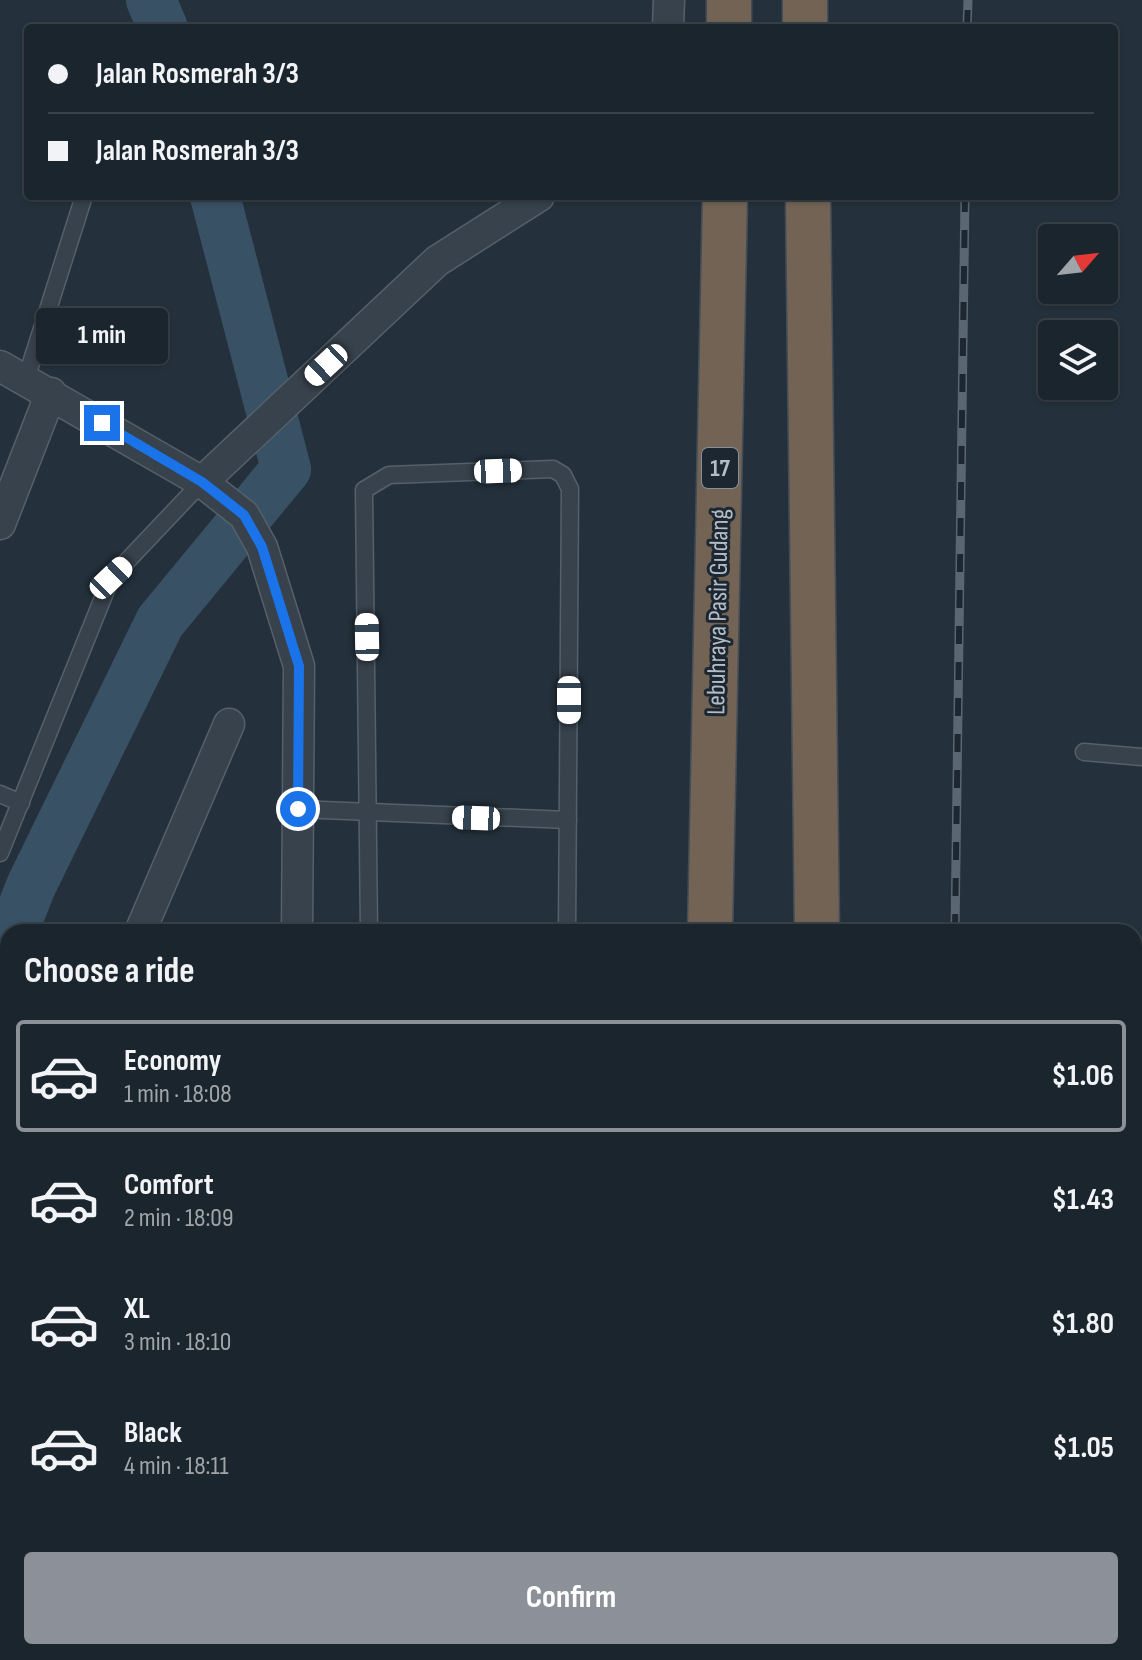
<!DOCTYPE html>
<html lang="en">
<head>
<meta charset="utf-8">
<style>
  :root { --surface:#1b252d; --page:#283139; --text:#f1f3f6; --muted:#a0a5aa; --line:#394249; --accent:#8c9099 }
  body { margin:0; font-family:"Sofia Sans Condensed",sans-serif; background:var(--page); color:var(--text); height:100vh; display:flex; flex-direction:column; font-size:30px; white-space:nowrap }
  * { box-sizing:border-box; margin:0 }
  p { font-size:26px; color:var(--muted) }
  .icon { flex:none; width:44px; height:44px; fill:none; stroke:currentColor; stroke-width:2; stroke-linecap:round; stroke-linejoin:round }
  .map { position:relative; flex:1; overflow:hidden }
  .sheet { position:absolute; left:0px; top:924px; width:1142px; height:736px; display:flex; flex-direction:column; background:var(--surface); border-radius:24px 24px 0 0; box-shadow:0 2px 6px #0004,0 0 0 2px var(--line) }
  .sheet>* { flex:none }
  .guide { position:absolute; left:24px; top:24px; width:1094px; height:176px; border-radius:8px; box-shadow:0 2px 6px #0004,0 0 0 2px var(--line); display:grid; align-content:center; height:176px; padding:0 24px; background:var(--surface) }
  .needle { width:52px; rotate:62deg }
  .controls { position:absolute; left:1038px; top:224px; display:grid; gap:16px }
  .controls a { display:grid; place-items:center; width:80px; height:80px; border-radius:8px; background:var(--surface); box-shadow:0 2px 6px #0004,0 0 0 2px var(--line); font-size:40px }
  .end { position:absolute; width:36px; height:36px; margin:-18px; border:10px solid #1a73e8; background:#fff; box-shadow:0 0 0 4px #fff }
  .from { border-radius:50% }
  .bubble { position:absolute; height:56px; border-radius:8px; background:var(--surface); box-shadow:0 2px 6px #0004,0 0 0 2px var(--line); font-size:26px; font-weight:700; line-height:56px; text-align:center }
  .car { position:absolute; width:24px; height:48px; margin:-24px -12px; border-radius:10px; box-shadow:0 0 6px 2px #0007; background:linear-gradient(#fff 24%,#345 0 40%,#fff 0 76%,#345 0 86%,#fff 0) }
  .guide b { display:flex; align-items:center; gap:28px; height:76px; font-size:30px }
  .guide b+b { border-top:2px solid var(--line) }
  .guide i { width:20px; height:20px; background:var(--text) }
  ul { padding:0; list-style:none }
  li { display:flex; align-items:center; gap:24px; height:112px; margin:0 16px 12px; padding:0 8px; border:4px solid transparent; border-radius:8px }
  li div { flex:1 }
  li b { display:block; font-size:30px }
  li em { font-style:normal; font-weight:700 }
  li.current { border-color:var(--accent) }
  li>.icon { width:72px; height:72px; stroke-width:1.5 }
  h2 { padding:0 24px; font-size:36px; line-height:96px }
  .button { display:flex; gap:16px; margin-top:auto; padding:16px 24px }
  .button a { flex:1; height:92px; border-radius:8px; background:var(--accent); color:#fff; font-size:32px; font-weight:700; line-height:92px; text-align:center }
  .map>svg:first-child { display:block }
</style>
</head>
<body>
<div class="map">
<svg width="1142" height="1660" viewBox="0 0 1142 1660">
  <rect width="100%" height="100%" fill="#24313c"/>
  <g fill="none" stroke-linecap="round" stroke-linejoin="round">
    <!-- river -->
    <g stroke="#395164" stroke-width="50">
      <path d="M 151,0 L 163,28"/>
      <path d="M 13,932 L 31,886 L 160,622 L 286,469 L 215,196"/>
    </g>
    <!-- lane casing -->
    <g stroke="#56606a" stroke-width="19">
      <g id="lane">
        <path d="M 26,379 L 84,196"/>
        <path d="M 1084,752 L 1142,757"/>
        <path d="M 0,794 L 21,803"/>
        <path d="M 298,809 L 568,820"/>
        <path d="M 0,853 L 111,578 L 202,482"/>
        <path d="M 369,932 L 364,490 L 389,475 L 553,469 L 563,475 L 570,489 L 567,932"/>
        <path d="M 363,1652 L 363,1660"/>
        <path d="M 561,1660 L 561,1652"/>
      </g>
    </g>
    <!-- street casing -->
    <g stroke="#56606a" stroke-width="33">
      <g id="street">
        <path d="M 668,28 L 669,0"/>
        <path d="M 0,366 L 202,482 L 244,515 L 262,547 L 299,666 L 297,932"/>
        <path d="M 202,482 L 437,261 L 539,196"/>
        <path d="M 0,524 L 51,393"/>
        <path d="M 140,932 L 229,724"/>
        <path d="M 0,1481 L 8,1423"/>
        <path d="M 0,1575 L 8,1575"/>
        <path d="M 289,1660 L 289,1652"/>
      </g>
    </g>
    <!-- highway casing -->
    <g stroke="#434d57" stroke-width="47">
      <g id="highway">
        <path d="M 805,0 L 805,28"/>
        <path d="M 729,28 L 729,0"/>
        <path d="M 808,196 L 817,932"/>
        <path d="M 710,932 L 725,196"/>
        <path d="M 705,1652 L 705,1660"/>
        <path d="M 822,1652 L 822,1660"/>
      </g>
    </g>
    <!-- lane -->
    <use href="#lane" stroke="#38424c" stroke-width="16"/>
    <!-- street -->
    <use href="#street" stroke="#38424c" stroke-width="30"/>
    <!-- highway -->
    <use href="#highway" stroke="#726355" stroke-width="44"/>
    <!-- rail casing -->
    <g stroke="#5a6773" stroke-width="9">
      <g id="rail">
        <path d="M 967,28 L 968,0"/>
        <path d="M 955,932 L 965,196"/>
        <path d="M 947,1660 L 947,1652"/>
      </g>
    </g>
    <!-- rail -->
    <use href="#rail" stroke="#1d2731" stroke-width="6" stroke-dasharray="18" stroke-linecap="butt"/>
  </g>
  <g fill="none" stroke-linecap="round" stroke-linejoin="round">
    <!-- route -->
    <path stroke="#1a73e8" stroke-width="10" d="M 102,423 L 202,482 L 244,515 L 262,547 L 299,666 L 298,809"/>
  </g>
  <g text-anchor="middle" stroke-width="6" stroke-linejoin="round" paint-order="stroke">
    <!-- shield labels -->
    <rect fill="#1d2731" stroke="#86909a" stroke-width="2" x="702" y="448" width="36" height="40" rx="6"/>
    <g font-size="24" font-weight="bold" fill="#b3bdc7">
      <text x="720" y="476">17</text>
    </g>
    <!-- street labels -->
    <g font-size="26" fill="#b3bdc7" stroke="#1d2731">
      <text transform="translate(717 612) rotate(-89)" y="9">Lebuhraya Pasir Gudang</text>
    </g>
  </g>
</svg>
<div class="controls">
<a><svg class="needle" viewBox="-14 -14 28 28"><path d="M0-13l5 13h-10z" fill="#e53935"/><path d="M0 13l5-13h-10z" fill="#a0a5aa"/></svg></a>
<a><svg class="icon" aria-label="layers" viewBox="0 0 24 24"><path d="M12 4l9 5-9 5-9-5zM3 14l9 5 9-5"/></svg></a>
</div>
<i class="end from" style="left:298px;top:809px"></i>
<i class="end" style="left:102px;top:423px"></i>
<div class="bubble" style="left:36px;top:308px;width:132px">1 min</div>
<i class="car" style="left:326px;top:365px;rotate:227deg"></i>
<i class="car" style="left:498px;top:471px;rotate:88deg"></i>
<i class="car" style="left:111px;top:578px;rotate:46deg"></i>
<i class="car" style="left:367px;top:637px;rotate:359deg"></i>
<i class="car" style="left:569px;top:700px;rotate:180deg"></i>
<i class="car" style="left:476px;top:818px;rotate:272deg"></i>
<div class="guide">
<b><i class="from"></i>Jalan Rosmerah 3/3</b>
<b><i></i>Jalan Rosmerah 3/3</b>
</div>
<section class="sheet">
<h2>Choose a ride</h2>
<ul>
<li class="current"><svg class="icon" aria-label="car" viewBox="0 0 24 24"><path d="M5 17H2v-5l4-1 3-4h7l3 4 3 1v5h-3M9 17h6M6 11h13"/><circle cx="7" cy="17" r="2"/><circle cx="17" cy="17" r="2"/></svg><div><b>Economy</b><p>1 min · 18:08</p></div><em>$1.06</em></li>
<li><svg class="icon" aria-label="car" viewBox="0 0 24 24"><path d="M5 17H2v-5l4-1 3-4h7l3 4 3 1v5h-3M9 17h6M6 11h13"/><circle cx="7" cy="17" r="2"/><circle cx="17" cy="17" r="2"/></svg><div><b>Comfort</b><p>2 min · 18:09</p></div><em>$1.43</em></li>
<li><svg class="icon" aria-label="car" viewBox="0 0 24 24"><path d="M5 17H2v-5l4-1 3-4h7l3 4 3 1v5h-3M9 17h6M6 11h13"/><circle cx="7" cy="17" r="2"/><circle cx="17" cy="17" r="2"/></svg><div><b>XL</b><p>3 min · 18:10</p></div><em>$1.80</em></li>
<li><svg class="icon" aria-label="car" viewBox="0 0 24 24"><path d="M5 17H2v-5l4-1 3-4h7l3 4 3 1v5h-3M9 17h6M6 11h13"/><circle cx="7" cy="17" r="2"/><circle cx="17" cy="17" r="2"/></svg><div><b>Black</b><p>4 min · 18:11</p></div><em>$1.05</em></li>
</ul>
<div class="button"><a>Confirm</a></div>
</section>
</div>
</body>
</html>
